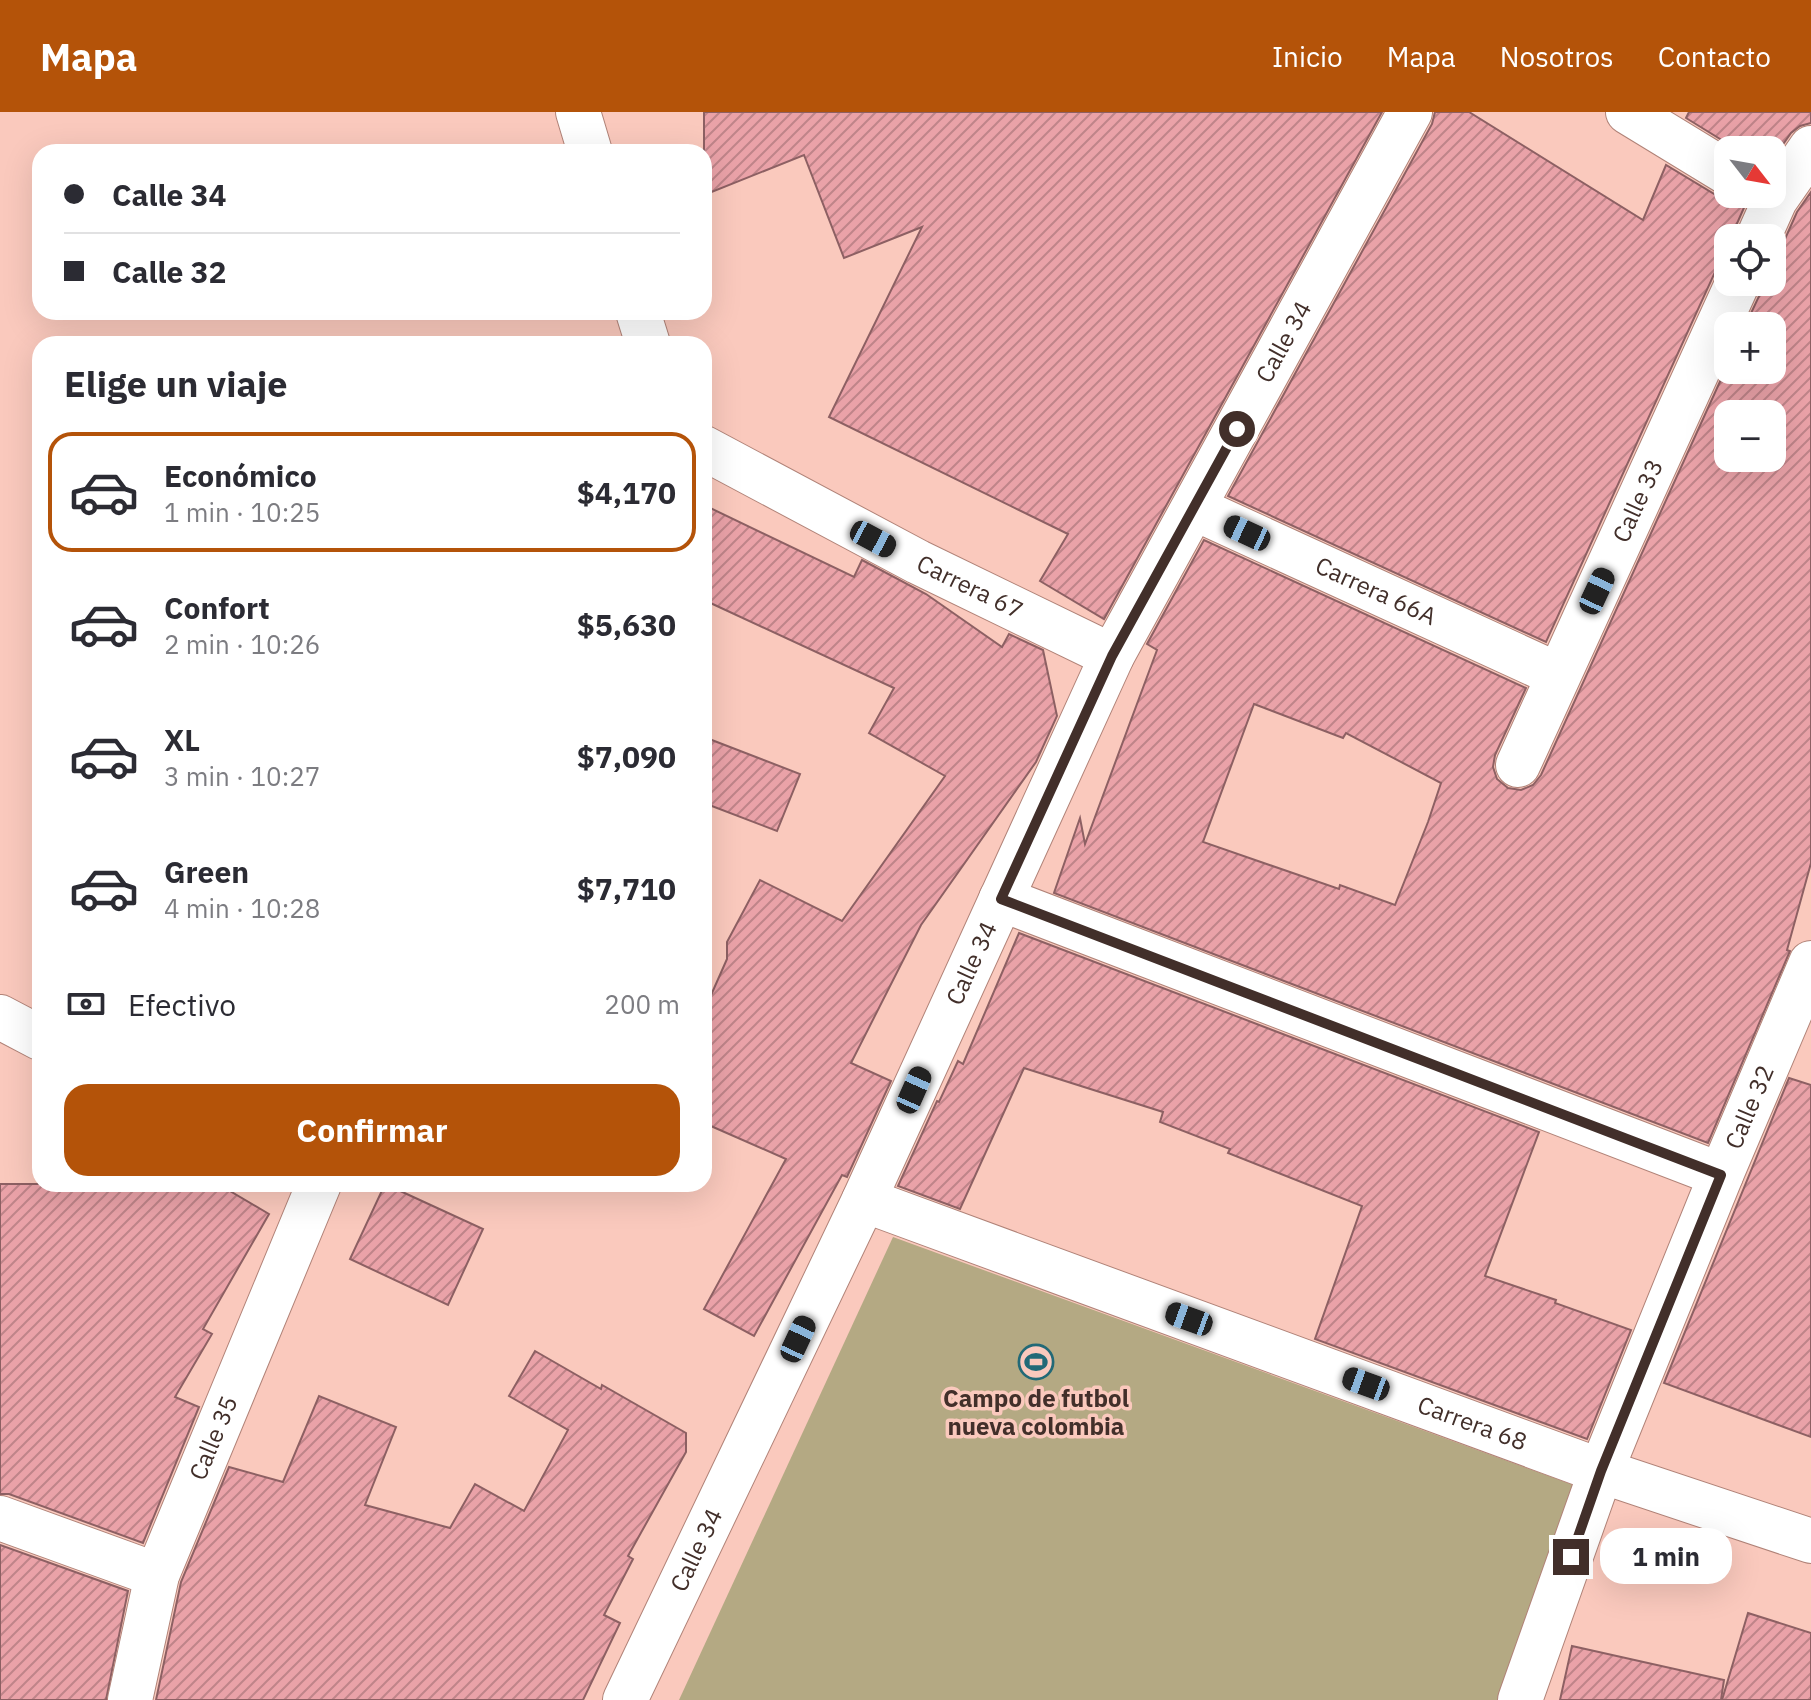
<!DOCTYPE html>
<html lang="es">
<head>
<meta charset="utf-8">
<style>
  :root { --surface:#fff; --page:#f2f2f3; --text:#2b2b33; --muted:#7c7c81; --line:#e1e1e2; --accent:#b45309 }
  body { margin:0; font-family:"IBM Plex Sans",sans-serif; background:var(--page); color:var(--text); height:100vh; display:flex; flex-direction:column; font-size:30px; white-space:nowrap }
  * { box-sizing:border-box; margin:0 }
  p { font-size:26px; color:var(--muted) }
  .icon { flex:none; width:44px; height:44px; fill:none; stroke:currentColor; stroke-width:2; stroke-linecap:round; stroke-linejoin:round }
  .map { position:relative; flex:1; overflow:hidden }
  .drawer { position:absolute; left:32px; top:224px; width:680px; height:856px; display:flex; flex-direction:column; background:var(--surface); border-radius:24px; box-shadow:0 8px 32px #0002 }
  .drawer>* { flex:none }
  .hud { position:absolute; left:32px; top:32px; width:680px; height:176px; border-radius:24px; box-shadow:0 8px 32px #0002; display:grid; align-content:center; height:176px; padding:0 32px; background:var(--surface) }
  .needle { width:52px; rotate:121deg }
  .controls { position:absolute; left:1714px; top:24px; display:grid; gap:16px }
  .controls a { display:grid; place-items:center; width:72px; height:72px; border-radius:16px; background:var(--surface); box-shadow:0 8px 32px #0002; font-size:40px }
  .end { position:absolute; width:36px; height:36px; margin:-18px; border:10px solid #422f2a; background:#fff; box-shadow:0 0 0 4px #fff }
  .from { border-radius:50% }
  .bubble { position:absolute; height:56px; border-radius:24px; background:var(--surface); box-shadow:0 8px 32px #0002; font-size:26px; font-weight:700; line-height:56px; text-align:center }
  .car { position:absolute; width:24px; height:48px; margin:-24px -12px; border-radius:10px; box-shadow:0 0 6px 2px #0007; background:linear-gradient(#222 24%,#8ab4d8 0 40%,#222 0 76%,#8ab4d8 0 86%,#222 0) }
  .hud b { display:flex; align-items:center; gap:28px; height:76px; font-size:30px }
  .hud b+b { border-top:2px solid var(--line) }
  .hud i { width:20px; height:20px; background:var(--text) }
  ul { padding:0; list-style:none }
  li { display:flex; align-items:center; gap:24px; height:120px; margin:0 16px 12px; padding:0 16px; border:4px solid transparent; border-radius:24px }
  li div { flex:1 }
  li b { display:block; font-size:30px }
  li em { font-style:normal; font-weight:700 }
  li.selected { border-color:var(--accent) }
  li>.icon { width:72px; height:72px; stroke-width:1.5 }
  h2 { padding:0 32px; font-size:36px; line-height:96px }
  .pay { display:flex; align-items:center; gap:20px; height:88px; padding:0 32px; font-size:30px }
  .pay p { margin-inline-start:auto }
  .primary-button { display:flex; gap:16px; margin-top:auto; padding:16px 32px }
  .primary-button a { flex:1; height:92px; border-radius:24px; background:var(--accent); color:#fff; font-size:32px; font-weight:700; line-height:92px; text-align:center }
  header { display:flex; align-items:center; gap:48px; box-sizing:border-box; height:112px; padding:0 40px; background:var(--accent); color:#fff }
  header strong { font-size:38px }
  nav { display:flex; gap:44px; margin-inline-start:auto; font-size:28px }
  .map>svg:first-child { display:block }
</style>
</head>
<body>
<header>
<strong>Mapa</strong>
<nav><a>Inicio</a><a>Mapa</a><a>Nosotros</a><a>Contacto</a></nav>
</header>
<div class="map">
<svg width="1811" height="1588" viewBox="0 0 1811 1588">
  <defs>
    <pattern id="building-hatch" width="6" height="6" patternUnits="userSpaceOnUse" patternTransform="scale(2)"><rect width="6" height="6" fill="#eaa2a8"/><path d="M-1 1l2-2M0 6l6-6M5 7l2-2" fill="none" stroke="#bf8489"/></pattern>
  </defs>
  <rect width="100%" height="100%" fill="#fac9bd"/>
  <!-- garden -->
  <path fill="#b4a983" d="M 893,1125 L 1579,1375 L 1499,1588 L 679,1588 Z"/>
  <!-- building -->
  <g fill="url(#building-hatch)" stroke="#8d6063" stroke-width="2" fill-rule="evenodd">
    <path d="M 704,0 L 1382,0 L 1104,507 L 1040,469 L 1068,422 L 829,305 L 922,115 L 844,146 L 804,43 L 704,83 Z"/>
    <path d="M 1435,0 L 1469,0 L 1643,108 L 1666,53 L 1716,83 L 1728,86 L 1750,82 L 1735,116 L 1733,126 L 1728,126 L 1728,148 L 1715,160 L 1546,530 L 1228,384 L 1432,12 Z"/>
    <path d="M 1689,0 L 1811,0 L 1811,11 L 1800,14 L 1791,21 L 1772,48 L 1772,38 L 1738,38 L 1686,6 Z"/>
    <path d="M 1811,80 L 1811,751 L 1787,838 L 1790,839 L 1708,1031 L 1054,781 L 1080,706 L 1085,732 L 1157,538 L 1147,532 L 1204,428 L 1526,576 L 1495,643 L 1493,655 L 1497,667 L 1508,676 L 1521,678 L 1533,673 L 1541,663 L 1728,252 L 1728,258 L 1772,258 L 1772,214 L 1745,214 L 1761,180 L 1763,170 L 1772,170 L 1772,147 L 1781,136 L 1797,100 ZM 1728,302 L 1772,302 L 1772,346 L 1728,346 ZM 1254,592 L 1343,626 L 1346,621 L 1441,671 L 1428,710 L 1395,793 L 1340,773 L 1339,777 L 1203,730 Z"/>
    <path d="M 704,393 L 854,465 L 862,448 L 926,482 L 1002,535 L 1009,522 L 1043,538 L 1057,604 L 1036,650 L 921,813 L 851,951 L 891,969 L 847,1065 L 842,1063 L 754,1224 L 704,1197 L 786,1047 L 704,1011 L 704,899 L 727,847 L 727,830 L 760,768 L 842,809 L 945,664 L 869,621 L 894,576 L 704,488 Z"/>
    <path d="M 704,625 L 800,662 L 777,719 L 704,691 Z"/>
    <path d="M 1019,821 L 1539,1020 L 1485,1164 L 1556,1188 L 1555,1191 L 1631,1218 L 1587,1327 L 1315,1227 L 1362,1094 L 1228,1041 L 1230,1037 L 1160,1010 L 1163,1000 L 1024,956 L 960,1097 L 898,1074 L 937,989 L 939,990 L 958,949 L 963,952 Z"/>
    <path d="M 1789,966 L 1811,973 L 1811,1325 L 1664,1271 Z"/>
    <path d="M 0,1072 L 218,1072 L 269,1102 L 203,1217 L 212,1222 L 175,1285 L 199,1295 L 143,1431 L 9,1382 L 0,1382 Z"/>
    <path d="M 385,1072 L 483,1117 L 448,1193 L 350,1147 Z"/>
    <path d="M 535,1239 L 601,1277 L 602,1273 L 686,1321 L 686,1340 L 628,1444 L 633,1447 L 604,1503 L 620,1511 L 583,1588 L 156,1588 L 181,1470 L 229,1355 L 283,1370 L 319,1284 L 396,1315 L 365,1393 L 450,1416 L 475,1372 L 524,1399 L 568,1318 L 509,1284 Z"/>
    <path d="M 0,1433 L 128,1479 L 106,1588 L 0,1588 Z"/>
    <path d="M 1748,1501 L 1811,1521 L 1811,1588 L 1722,1588 Z"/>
    <path d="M 1572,1534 L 1724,1568 L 1721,1588 L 1560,1588 Z"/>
  </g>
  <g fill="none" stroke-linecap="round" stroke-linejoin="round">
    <!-- minor casing -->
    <g stroke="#b18378" stroke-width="46">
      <g id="minor">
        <path d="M 578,0 L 590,40"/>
        <path d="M 1628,0 L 1728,61"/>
        <path d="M 1758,126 L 1775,88 L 1811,36"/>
        <path d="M 638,200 L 648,232"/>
        <path id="s1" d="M 704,336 L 918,450 L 1112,544"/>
        <path id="s2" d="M 1194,396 L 1558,563"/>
        <path id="s3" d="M 1518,653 L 1738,170"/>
        <path d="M 1001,787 L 1721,1063"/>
        <path d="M 0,905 L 40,926"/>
        <path id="s4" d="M 864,1088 L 1601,1359 L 1811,1429"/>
        <path d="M 0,1406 L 157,1463"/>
        <path id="s5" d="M 130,1588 L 157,1463 L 319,1072"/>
        <path id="s6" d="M 625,1588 L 864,1088 L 1112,544 L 1410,0"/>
        <path id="s7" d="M 1520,1588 L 1601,1359 L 1721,1063 L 1811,851"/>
      </g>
    </g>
    <!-- minor -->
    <use href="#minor" stroke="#fff" stroke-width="44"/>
  </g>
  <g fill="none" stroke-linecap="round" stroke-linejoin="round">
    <!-- route -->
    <path stroke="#422f2a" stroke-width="10" d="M 1237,317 L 1112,544 L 1001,787 L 1721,1063 L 1601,1359 L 1571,1445"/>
  </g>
  <!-- icons -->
  <defs>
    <g id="stadium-ring" transform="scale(1.8)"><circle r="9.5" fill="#fac9bd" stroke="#226977" stroke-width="1.5"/><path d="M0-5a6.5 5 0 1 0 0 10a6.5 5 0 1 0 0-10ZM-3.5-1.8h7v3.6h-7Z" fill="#226977"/></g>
  </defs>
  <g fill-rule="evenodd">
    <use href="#stadium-ring" x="1036" y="1250"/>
  </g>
  <g text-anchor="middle" stroke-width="7" stroke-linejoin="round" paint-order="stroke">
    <!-- street labels -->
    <g font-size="24" fill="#422f2a" stroke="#fac9bd">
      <text dy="8" stroke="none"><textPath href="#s6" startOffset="1510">Calle 34</textPath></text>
      <text dy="8" stroke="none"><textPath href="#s3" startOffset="290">Calle 33</textPath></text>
      <text dy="8" stroke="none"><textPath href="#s1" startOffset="300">Carrera 67</textPath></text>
      <text dy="8" stroke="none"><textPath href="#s2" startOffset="200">Carrera 66A</textPath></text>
      <text dy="8" stroke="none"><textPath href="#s6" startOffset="814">Calle 34</textPath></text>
      <text dy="8" stroke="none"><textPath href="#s7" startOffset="636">Calle 32</textPath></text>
      <text dy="8" stroke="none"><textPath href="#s4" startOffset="648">Carrera 68</textPath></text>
      <text dy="8" stroke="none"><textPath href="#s5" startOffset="276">Calle 35</textPath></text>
      <text dy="8" stroke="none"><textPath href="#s6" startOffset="166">Calle 34</textPath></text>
    </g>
    <!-- poi labels -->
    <g font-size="24" font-weight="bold" fill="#422f2a" stroke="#fac9bd">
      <text x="1036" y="1295">Campo de futbol<tspan x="1036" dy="28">nueva colombia</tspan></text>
    </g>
  </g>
</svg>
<div class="controls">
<a><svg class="needle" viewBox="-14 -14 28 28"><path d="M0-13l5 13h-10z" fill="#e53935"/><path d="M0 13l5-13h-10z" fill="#7c7c81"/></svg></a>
<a><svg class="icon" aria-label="locate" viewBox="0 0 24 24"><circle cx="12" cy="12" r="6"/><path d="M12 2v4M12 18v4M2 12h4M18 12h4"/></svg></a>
<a>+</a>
<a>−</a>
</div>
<i class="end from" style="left:1237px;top:317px"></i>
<i class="end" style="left:1571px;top:1445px"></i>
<div class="bubble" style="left:1600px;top:1416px;width:132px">1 min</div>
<i class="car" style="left:1247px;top:421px;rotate:295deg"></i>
<i class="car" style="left:873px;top:427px;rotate:118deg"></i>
<i class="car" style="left:1597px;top:479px;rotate:25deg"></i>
<i class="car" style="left:914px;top:978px;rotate:24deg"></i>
<i class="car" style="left:1189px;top:1207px;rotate:290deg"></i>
<i class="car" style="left:798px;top:1227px;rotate:25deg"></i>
<i class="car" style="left:1366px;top:1272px;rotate:290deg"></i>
<div class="hud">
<b><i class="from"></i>Calle 34</b>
<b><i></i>Calle 32</b>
</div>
<section class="drawer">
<h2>Elige un viaje</h2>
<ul>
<li class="selected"><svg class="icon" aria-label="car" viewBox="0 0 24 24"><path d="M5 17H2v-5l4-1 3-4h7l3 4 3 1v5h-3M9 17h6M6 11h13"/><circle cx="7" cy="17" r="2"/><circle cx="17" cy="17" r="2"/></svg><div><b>Económico</b><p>1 min · 10:25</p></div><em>$4,170</em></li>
<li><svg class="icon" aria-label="car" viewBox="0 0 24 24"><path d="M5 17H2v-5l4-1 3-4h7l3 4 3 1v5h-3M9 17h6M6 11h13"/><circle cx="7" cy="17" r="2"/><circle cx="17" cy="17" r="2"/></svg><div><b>Confort</b><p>2 min · 10:26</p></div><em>$5,630</em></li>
<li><svg class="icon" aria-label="car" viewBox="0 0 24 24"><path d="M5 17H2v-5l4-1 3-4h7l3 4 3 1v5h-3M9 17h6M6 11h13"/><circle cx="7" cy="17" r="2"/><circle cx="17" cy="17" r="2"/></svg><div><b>XL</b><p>3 min · 10:27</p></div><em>$7,090</em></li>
<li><svg class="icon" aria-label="car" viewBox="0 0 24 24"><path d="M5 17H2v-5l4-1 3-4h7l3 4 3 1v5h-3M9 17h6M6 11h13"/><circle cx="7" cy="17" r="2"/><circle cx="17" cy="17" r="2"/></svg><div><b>Green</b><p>4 min · 10:28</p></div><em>$7,710</em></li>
</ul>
<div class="pay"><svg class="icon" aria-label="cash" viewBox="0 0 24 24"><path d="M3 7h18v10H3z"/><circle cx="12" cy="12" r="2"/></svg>Efectivo<p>200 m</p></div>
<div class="primary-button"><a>Confirmar</a></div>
</section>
</div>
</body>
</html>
